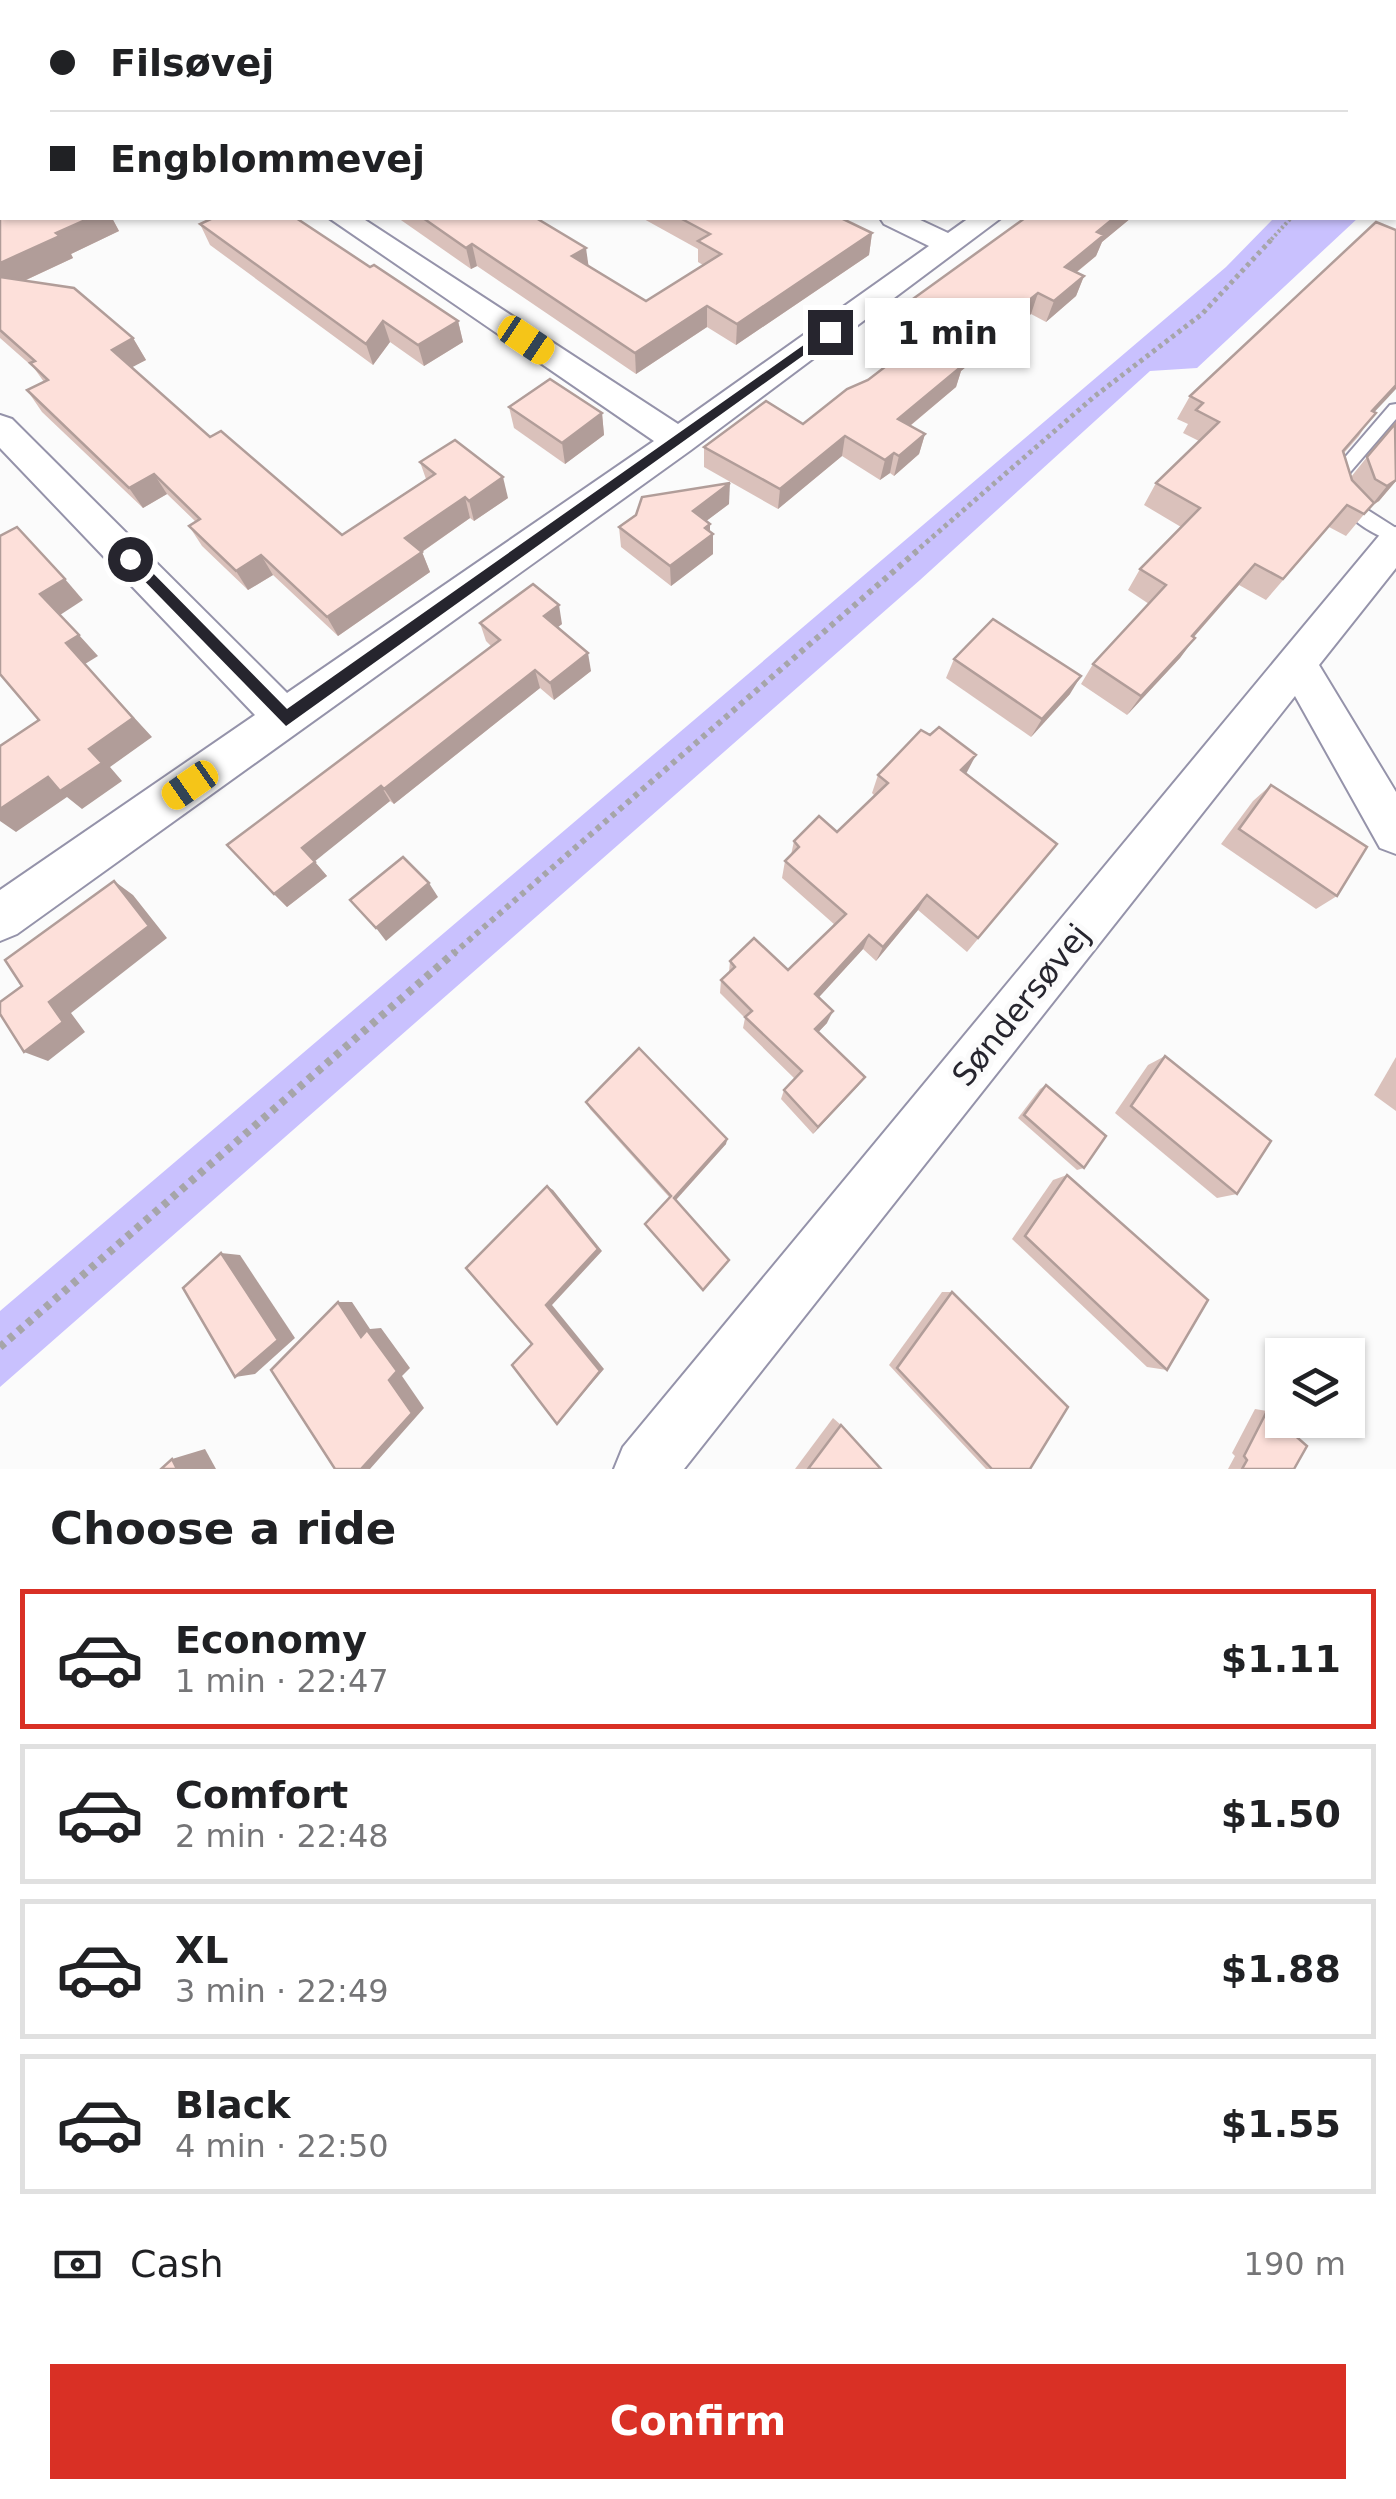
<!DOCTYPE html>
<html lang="en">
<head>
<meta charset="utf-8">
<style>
  :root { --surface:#fff; --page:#f2f2f2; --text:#202124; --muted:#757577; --line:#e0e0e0; --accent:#d93025 }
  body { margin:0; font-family:"DejaVu Sans",sans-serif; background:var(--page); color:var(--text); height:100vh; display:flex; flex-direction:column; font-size:38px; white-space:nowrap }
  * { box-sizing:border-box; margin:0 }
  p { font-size:32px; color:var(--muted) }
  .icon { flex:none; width:55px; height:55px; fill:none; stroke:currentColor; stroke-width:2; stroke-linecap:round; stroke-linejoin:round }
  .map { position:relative; height:1469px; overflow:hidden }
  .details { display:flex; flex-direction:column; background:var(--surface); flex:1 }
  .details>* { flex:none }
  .guide { position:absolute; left:0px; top:0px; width:1398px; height:220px; box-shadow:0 2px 8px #0004; display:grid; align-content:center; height:220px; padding:0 50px; background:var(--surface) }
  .tools { position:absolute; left:1265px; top:1338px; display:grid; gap:20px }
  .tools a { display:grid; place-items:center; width:100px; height:100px; border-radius:0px; background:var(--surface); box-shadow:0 2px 8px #0004; font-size:50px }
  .end { position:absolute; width:45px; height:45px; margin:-22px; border:12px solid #26252e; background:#fff; box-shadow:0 0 0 5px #fff }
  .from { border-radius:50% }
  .bubble { position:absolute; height:70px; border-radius:0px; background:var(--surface); box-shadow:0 2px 8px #0004; font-size:32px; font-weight:700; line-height:70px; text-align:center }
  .car { position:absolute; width:30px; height:60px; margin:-30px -15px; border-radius:12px; box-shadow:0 0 8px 2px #0007; background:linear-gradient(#f5c518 24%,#345 0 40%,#f5c518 0 76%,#345 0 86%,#f5c518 0) }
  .guide b { display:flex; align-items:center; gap:35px; height:95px; font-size:38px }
  .guide b+b { border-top:2px solid var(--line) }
  .guide i { width:25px; height:25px; background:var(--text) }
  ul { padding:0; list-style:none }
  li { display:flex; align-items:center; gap:30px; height:140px; margin:0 20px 15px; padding:0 30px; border:5px solid var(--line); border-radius:0px }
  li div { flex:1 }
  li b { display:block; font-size:38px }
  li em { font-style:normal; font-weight:700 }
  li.on { border-color:var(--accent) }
  li>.icon { width:90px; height:90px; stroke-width:1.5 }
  h2 { padding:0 50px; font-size:45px; line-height:120px }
  .pay { display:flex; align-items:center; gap:25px; height:110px; padding:0 50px; font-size:38px }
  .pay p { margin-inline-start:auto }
  .primary-button { display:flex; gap:20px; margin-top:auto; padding:20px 50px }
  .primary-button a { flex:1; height:115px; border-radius:0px; background:var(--accent); color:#fff; font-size:40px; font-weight:700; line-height:115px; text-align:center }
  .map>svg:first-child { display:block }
</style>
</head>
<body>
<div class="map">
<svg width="1396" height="1469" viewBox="0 0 1396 1469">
  <rect width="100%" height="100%" fill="#fbfbfb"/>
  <!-- green -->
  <path fill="#c9c1fe" d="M 1274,218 L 1358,218 L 1197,368 L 1150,371 L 920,580 L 0,1387 L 0,1311 L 1226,267 Z"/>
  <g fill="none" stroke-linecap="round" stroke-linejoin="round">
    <!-- service casing -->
    <g stroke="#9593aa" stroke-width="4">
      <path id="service" d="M 1396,404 L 1396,419 L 1346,477 L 1355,502 L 1396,528 L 1396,543 C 1364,531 1334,511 1329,476 L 1390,405 Z"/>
    </g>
    <!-- minor casing -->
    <g stroke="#9593aa" stroke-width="4">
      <g id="minor">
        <rect x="1395" y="190" width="1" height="17"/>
        <path d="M 329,218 L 362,218 L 678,424 L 929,246 L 884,224 L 880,218 L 916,218 L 948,233 L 969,218 L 1001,218 L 691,450 L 17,934 L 0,941 L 0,890 L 255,715 L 0,448 L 0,415 L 12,419 L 287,693 L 654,441 Z"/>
        <path d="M 1396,527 L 1396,568 L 1319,665 L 1396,792 L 1396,854 L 1380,848 L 1295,696 L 684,1469 L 614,1469 L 623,1447 L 1283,651 L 1383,531 Z"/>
      </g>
    </g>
    <!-- path-far3 -->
    <path stroke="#a6a5a9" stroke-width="4" stroke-dasharray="2.5 2.5" stroke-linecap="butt" d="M 1268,243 L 1291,218"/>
    <!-- path-far2 -->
    <path stroke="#a6a5a9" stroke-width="5" stroke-dasharray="4 4" stroke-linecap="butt" d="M 914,553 L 1095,396 L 1202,314 L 1271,240"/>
    <!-- path-far1 -->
    <path stroke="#a6a5a9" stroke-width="6" stroke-dasharray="5 5" stroke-linecap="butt" d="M 453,954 L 917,551"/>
    <!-- path -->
    <path stroke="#a6a5a9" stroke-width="8" stroke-dasharray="6 6" stroke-linecap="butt" d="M 0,1347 L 455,952"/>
    <!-- service -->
    <use href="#service" fill="#fff" fill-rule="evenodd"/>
    <!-- minor -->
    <use href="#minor" fill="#fff" fill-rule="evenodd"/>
  </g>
  <!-- wall -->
  <g fill="#dac1bb">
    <path d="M 1042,0 L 1396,0 L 1396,4 L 1395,6 L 1395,2 L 1049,2 Z"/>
    <path d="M 0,213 L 2,218 L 112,218 L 119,231 L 71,254 L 73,258 L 24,281 L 133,338 L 146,360 L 131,367 L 210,437 L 342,535 L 426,479 L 420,462 L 508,498 L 474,521 L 470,518 L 422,552 L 430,572 L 338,636 L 273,575 L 248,590 L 202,546 L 189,526 L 196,522 L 167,494 L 143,508 L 42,412 L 27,390 L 44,382 L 34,368 L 0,338 Z"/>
    <path d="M 398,218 L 536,218 L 588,266 L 646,301 L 703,265 L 698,262 L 698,249 L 642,218 L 841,218 L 872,233 L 869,255 L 736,345 L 707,327 L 636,374 L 477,266 L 471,269 Z"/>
    <path d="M 1131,218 L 1102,242 L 1096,256 L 1077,272 L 1084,276 L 1076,296 L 1046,322 L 1031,314 L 961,371 L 956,387 L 910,426 L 925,434 L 919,454 L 894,476 L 890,473 L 880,480 L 842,456 L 778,509 L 704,467 L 704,447 L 803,424 L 868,380 L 928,333 L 906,322 L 910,301 Z"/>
    <path d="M 200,224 L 370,267 L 458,321 L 463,342 L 424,366 L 390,342 L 373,365 L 210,245 Z"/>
    <path d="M 1190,396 L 1374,412 L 1359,436 L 1344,453 L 1351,477 L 1367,457 L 1396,481 L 1379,501 L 1371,506 L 1346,536 L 1329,527 L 1266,600 L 1239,585 L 1194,637 L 1180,658 L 1127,715 L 1081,684 L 1093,664 L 1149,604 L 1128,590 L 1140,569 L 1181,527 L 1144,505 L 1156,483 L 1199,441 L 1183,433 L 1188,424 L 1177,419 Z"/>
    <path d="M 509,407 L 602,413 L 604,435 L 565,464 L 514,428 Z"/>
    <path d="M 729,504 L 706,521 L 710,524 L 710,532 L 713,534 L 713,554 L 671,586 L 621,547 L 619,527 Z"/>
    <path d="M 480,623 L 562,624 L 557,627 L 591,671 L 554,700 L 540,688 L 394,804 L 390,801 L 314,861 L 327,876 L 287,907 L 274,894 L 491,646 L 486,641 Z"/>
    <path d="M 954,659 L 1070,694 L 1031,737 L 946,678 Z"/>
    <path d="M 966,774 L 1057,844 L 967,952 L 918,910 L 876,961 L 863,949 L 818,998 L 827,1023 L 818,1032 L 865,1077 L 813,1134 L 781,1099 L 784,1090 L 795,1079 L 743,1028 L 745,1018 L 720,993 L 721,980 L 729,972 L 730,961 L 788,970 L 835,925 L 782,878 L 785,861 L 791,855 L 794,841 L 837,832 L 875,796 L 872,793 L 878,775 Z"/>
    <path d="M 1271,785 L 1337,896 L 1316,909 L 1221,844 L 1253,801 Z"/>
    <path d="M 1165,1056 L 1237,1194 L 1217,1198 L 1115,1113 L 1148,1065 Z"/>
    <path d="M 1396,1057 L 1396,1111 L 1374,1095 Z"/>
    <path d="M 1046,1085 L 1084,1168 L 1077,1170 L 1018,1118 L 1040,1089 Z"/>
    <path d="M 586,1102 L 727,1139 L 726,1144 L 676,1200 L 669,1197 L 590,1109 Z"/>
    <path d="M 1067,1175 L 1167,1370 L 1147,1367 L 1012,1239 L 1053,1180 Z"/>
    <path d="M 942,1292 L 952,1292 L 1030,1469 L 986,1469 L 889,1365 Z"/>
    <path d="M 1255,1409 L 1267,1411 L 1294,1469 L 1228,1469 L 1235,1456 L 1232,1453 Z"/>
    <path d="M 833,1418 L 841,1425 L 881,1469 L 795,1469 Z"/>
  </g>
  <!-- shaded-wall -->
  <g fill="#b19d99">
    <path d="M 344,0 L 394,0 L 395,1 L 338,2 Z"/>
    <path d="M 886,0 L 905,0 L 905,2 L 885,2 Z"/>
    <path d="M 2,59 L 2,82 L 0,83 L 0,60 Z"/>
    <path d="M 2,148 L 2,173 L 0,174 L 0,149 Z"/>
    <path d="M 90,218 L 112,218 L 119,231 L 71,254 L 73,258 L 0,292 L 0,263 L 56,233 Z"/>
    <path d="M 1114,218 L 1131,218 L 1102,242 L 1096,256 L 1058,287 L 1065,267 L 1097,232 Z"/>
    <path d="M 872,233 L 869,255 L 736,345 L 737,324 Z"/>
    <path d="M 472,244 L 477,266 L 471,269 L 466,248 Z"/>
    <path d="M 586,248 L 589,269 L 572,256 Z"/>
    <path d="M 1084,276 L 1076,296 L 1046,322 L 1054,301 Z"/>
    <path d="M 1038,293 L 1031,314 L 961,371 L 956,387 L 894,439 L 898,419 L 953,361 Z"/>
    <path d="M 707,306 L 707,327 L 636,374 L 635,353 Z"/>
    <path d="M 383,321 L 390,342 L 373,365 L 366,344 Z"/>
    <path d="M 458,321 L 463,342 L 424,366 L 418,345 Z"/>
    <path d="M 133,338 L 146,360 L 125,371 L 112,350 Z"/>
    <path d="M 1396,385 L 1396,389 L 1354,434 L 1372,411 Z"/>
    <path d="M 602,413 L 604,435 L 565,464 L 562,443 Z"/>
    <path d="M 925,434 L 919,454 L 894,476 L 899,456 Z"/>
    <path d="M 845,436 L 842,456 L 778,509 L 780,489 Z"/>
    <path d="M 894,453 L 890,473 L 880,480 L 885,460 Z"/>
    <path d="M 154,474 L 167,494 L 143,508 L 129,488 Z"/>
    <path d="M 503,477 L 508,498 L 474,521 L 469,501 Z"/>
    <path d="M 1396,481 L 1379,501 L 1370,507 L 1387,486 Z"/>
    <path d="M 730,483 L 729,504 L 693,531 L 693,511 Z"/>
    <path d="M 465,497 L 470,518 L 413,558 L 405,538 Z"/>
    <path d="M 710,524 L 710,536 L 713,534 L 713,554 L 671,586 L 670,566 Z"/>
    <path d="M 422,552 L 430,572 L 338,636 L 327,617 Z"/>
    <path d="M 261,555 L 273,575 L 248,590 L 236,571 Z"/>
    <path d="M 1255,564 L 1239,585 L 1177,656 L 1192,636 Z"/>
    <path d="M 65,579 L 83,600 L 60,615 L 40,594 Z"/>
    <path d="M 559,605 L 562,624 L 548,635 L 544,616 Z"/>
    <path d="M 79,635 L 98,656 L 85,664 L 152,737 L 110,767 L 122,781 L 82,809 L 67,797 L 16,832 L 0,821 L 0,809 L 89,749 L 66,643 Z"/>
    <path d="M 1195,638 L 1180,658 L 1127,715 L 1141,696 Z"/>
    <path d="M 588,653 L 591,671 L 554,700 L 550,683 Z"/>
    <path d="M 535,670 L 540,688 L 394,804 L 384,789 Z"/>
    <path d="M 1081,676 L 1070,694 L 1031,737 L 1042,719 Z"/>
    <path d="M 976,755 L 966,774 L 961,770 Z"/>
    <path d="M 381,786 L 390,801 L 314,862 L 302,848 Z"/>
    <path d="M 315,862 L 327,876 L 287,907 L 274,894 Z"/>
    <path d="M 114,881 L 133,895 L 167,938 L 71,1013 L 85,1032 L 48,1061 L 24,1052 L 49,1002 Z"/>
    <path d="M 429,883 L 438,897 L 386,941 L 376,928 Z"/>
    <path d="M 927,895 L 918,910 L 876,961 L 883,947 Z"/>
    <path d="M 869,935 L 863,949 L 810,1007 L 815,994 Z"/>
    <path d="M 833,1011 L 827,1023 L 811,1040 L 815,1029 Z"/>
    <path d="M 865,1077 L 858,1086 L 813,1134 L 818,1127 Z"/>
    <path d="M 727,1139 L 726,1144 L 674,1202 L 674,1198 Z"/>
    <path d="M 547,1186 L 553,1190 L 602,1251 L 552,1305 L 604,1369 L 557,1424 L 546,1305 Z"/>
    <path d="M 221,1253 L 240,1255 L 295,1338 L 255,1374 L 235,1377 Z"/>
    <path d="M 338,1302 L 352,1302 L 370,1329 L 381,1328 L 410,1368 L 402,1376 L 424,1408 L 370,1469 L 361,1469 L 389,1380 Z"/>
    <path d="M 205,1449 L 216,1469 L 177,1469 L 172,1459 Z"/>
  </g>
  <!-- building -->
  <g fill="#fde0da" stroke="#b19d99" stroke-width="2.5">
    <path d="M 69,0 L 344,0 L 338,2 L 61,2 Z"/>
    <path d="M 688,0 L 886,0 L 890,2 L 682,2 Z"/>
    <path d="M 1104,0 L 1395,0 L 1394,2 L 1108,2 L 1109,2 Z"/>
    <path d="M 0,17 L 2,19 L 2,59 L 0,60 Z"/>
    <path d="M 0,103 L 2,106 L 2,148 L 0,149 Z"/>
    <path d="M 2,212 L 2,218 L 90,218 L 56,233 L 60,236 L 0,263 L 0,213 Z"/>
    <path d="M 213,218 L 296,218 L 370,267 L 374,265 L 458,321 L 418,345 L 383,321 L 366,344 L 200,224 Z"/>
    <path d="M 423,218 L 536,218 L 586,248 L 572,256 L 646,301 L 721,254 L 698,241 L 710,234 L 680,218 L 841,218 L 872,233 L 737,324 L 707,306 L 635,353 L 472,244 L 466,248 Z"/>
    <path d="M 1025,218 L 1114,218 L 1097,232 L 1104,235 L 1065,267 L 1084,276 L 1054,301 L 1038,293 L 953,361 L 962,366 L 898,419 L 925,434 L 899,456 L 894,453 L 885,460 L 845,436 L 780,489 L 704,447 L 766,401 L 803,424 L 847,389 L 868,380 L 946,320 L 910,301 Z"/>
    <path d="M 1376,222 L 1396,230 L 1396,385 L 1372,411 L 1376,413 L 1343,451 L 1352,480 L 1374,503 L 1364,514 L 1347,505 L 1283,579 L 1255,564 L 1192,636 L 1195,638 L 1141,696 L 1093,664 L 1166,585 L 1140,569 L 1200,508 L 1156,483 L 1219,422 L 1196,410 L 1203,403 L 1190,396 Z"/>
    <path d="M 0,277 L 74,288 L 133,338 L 112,350 L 210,437 L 221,431 L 342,535 L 435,474 L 420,462 L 455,440 L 503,477 L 469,501 L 465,497 L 405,538 L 422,552 L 327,617 L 261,555 L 236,571 L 189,526 L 200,519 L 154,474 L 129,488 L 27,390 L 48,380 L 30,363 L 35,361 L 0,330 Z"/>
    <path d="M 550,379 L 602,413 L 562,443 L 509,407 Z"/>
    <path d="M 1395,424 L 1396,480 L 1387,486 L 1375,479 L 1367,457 Z"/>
    <path d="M 730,483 L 693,511 L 710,524 L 705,528 L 713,534 L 670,566 L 619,527 L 636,515 L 642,497 Z"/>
    <path d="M 17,527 L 65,579 L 40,594 L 79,635 L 66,643 L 133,718 L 89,749 L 102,763 L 60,791 L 48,777 L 0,809 L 0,746 L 39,720 L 0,674 L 0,536 Z"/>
    <path d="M 533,584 L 559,605 L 544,616 L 588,653 L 550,683 L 535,670 L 384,789 L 381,786 L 302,848 L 315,862 L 274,894 L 227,845 L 500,640 L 480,623 Z"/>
    <path d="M 993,619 L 1081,676 L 1042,719 L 954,659 Z"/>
    <path d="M 939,727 L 976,755 L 961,770 L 1057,844 L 978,938 L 927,895 L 883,947 L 869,935 L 815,994 L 833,1011 L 815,1029 L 865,1077 L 818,1127 L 784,1090 L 802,1071 L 745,1017 L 752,1011 L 721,980 L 735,967 L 730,961 L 754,938 L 788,970 L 846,914 L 785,861 L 799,847 L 794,841 L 819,816 L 837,832 L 888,783 L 878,775 L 921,730 L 930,735 Z"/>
    <path d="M 1271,785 L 1367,847 L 1337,896 L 1239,829 Z"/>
    <path d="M 403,857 L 429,883 L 376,928 L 350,900 Z"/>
    <path d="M 114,881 L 149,926 L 49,1002 L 63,1022 L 24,1052 L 0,1014 L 0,1002 L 22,986 L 5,960 Z"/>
    <path d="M 639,1048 L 727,1139 L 674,1198 L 729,1260 L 703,1290 L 645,1224 L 671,1196 L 586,1102 Z"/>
    <path d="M 1165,1056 L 1271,1141 L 1237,1194 L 1131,1106 Z"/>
    <path d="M 1046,1085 L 1106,1136 L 1084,1168 L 1024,1115 Z"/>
    <path d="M 1067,1175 L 1208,1300 L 1167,1370 L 1025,1236 Z"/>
    <path d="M 547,1186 L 598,1249 L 546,1305 L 600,1371 L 557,1424 L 512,1365 L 532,1344 L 466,1268 Z"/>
    <path d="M 221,1253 L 278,1340 L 235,1377 L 183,1288 Z"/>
    <path d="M 952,1292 L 1068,1407 L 1030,1469 L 992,1469 L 897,1368 Z"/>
    <path d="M 338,1302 L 361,1337 L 367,1330 L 397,1371 L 389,1380 L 412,1413 L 361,1469 L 335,1469 L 271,1370 Z"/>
    <path d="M 1267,1411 L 1307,1446 L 1294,1469 L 1242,1469 L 1247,1460 L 1244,1456 Z"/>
    <path d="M 841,1425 L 881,1469 L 808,1469 Z"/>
    <path d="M 172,1459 L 177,1469 L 161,1469 Z"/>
  </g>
  <!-- route -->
  <path fill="#26252e" d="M 825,330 L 836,332 L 286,726 L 123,559 L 130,554 L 135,555 L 287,709 Z"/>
  <g text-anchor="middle" stroke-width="10" stroke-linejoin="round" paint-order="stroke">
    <!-- street labels -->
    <g font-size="32" fill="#26252e" stroke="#fbfbfb">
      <text transform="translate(1021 1005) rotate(-51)" y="11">Søndersøvej</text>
    </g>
  </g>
</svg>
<div class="tools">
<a><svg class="icon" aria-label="layers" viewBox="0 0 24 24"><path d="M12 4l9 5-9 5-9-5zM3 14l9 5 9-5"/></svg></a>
</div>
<i class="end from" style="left:130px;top:559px"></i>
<i class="end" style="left:830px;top:332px"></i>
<div class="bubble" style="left:865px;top:298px;width:165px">1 min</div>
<i class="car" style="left:526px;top:340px;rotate:124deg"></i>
<i class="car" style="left:190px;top:785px;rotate:235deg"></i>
<div class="guide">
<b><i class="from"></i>Filsøvej</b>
<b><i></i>Engblommevej</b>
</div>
</div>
<section class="details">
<h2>Choose a ride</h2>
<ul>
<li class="on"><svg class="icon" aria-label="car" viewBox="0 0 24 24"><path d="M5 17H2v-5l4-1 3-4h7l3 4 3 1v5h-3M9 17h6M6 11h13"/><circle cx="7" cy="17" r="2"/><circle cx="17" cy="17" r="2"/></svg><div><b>Economy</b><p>1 min · 22:47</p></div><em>$1.11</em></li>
<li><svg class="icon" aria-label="car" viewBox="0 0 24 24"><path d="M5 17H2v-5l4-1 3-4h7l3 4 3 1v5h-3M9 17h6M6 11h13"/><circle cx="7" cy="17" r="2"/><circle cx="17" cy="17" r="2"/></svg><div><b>Comfort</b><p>2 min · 22:48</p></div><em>$1.50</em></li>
<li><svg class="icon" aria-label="car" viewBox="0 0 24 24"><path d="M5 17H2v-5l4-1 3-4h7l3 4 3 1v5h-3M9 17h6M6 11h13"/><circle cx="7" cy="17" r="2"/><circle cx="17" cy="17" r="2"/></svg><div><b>XL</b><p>3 min · 22:49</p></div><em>$1.88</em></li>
<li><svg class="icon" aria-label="car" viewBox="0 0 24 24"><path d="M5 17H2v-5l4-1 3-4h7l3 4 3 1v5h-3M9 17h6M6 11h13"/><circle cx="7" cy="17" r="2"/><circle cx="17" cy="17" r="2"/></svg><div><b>Black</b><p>4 min · 22:50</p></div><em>$1.55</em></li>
</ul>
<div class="pay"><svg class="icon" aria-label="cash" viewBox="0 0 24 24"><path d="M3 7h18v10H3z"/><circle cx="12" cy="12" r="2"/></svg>Cash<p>190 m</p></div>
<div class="primary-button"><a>Confirm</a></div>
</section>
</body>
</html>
